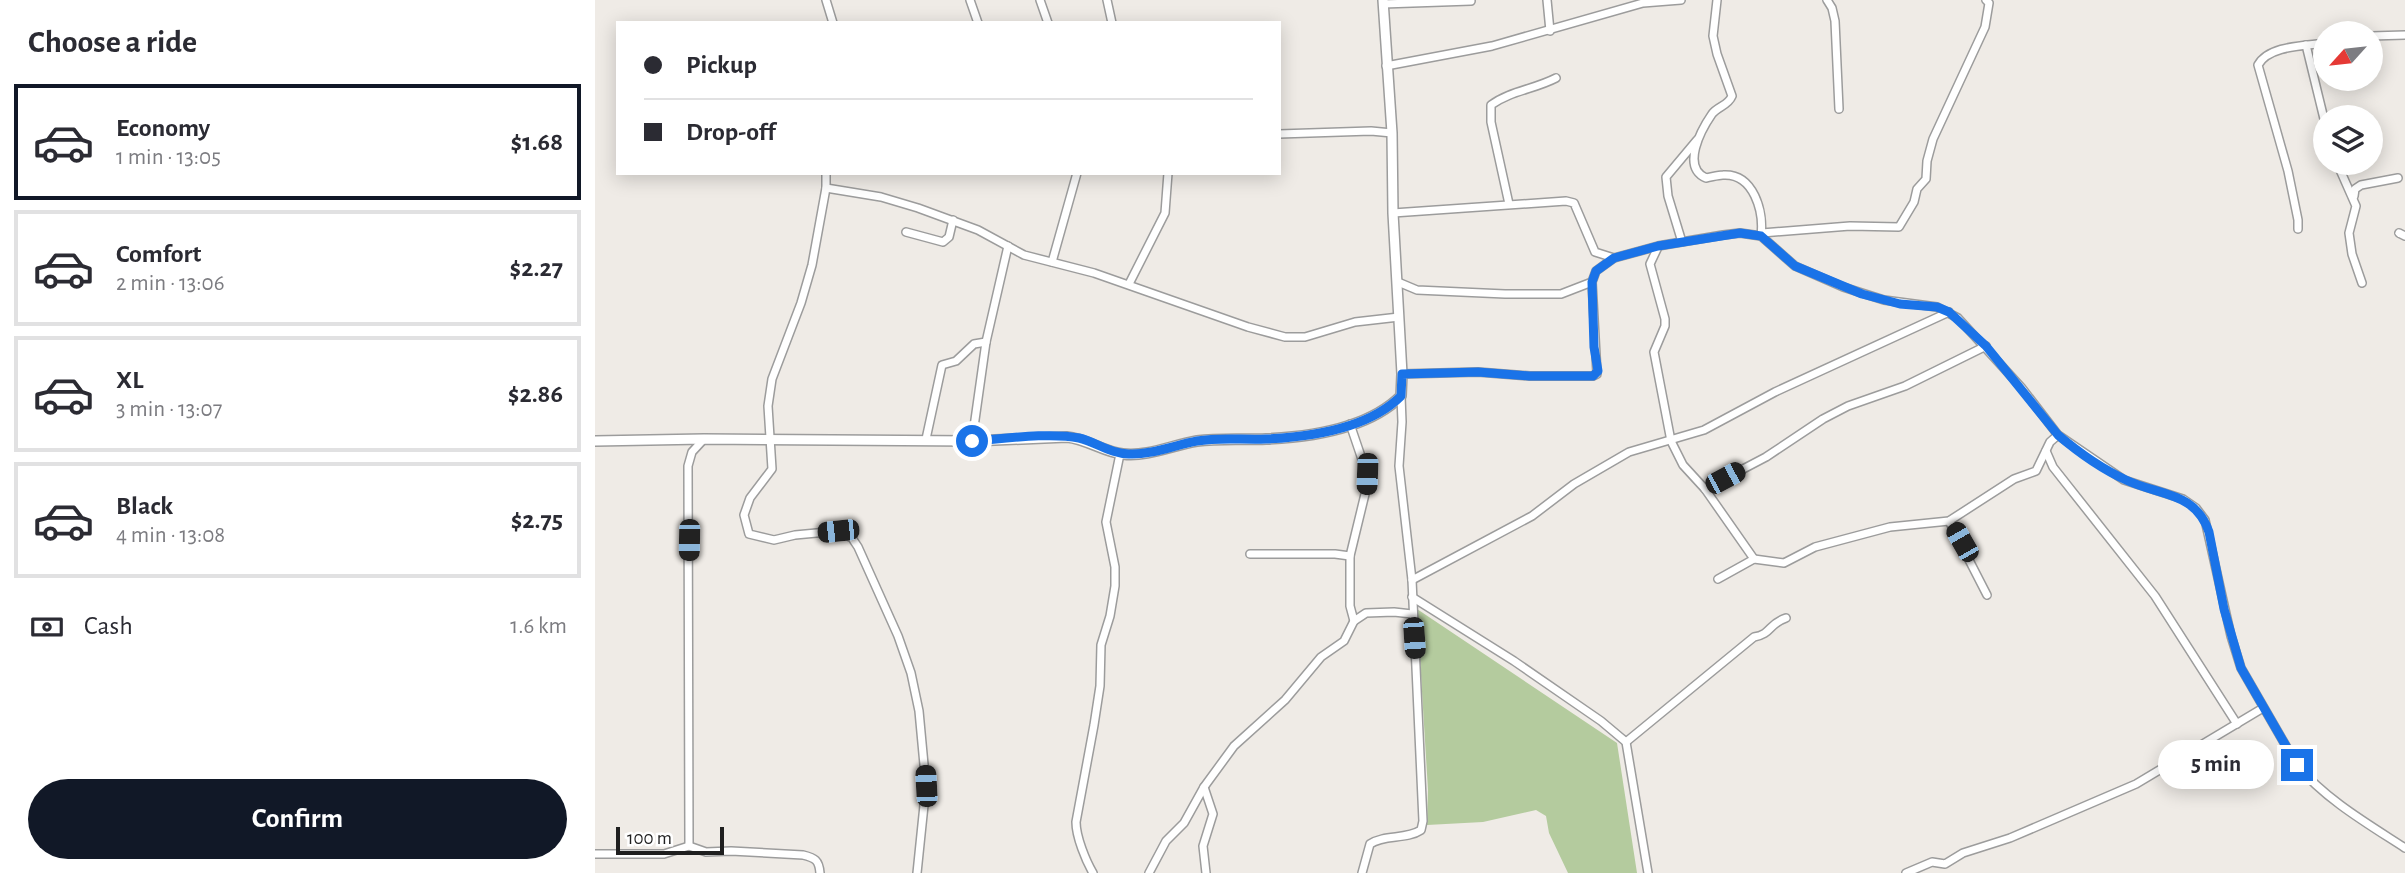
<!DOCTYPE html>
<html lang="en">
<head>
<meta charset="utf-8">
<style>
  :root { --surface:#fff; --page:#f2f2f3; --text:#2b2b33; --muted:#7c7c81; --line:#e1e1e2; --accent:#111827 }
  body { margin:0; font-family:"Alegreya Sans",sans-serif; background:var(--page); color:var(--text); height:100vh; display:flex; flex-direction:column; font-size:26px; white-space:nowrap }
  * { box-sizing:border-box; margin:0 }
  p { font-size:23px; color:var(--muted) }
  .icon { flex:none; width:38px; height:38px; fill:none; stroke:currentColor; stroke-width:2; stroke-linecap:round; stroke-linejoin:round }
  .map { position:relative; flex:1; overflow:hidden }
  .panel { display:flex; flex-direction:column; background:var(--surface); width:595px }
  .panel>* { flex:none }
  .banner { position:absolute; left:21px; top:21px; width:665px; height:154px; border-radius:0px; box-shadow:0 4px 18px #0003; display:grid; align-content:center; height:154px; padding:0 28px; background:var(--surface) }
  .needle { width:46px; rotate:243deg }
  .tools { position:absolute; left:1718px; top:21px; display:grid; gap:14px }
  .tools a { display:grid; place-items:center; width:70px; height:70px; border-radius:50%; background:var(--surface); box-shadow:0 4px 18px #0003; font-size:35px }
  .scale { position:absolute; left:21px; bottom:18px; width:108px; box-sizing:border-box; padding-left:7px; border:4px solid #1f1f1f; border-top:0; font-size:19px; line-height:24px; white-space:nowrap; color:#1f1f1f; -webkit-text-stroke:5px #fff; paint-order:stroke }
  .end { position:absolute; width:32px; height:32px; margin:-16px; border:9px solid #1a73e8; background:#fff; box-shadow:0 0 0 4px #fff }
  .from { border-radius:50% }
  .bubble { position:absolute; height:49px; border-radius:24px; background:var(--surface); box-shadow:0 4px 18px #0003; font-size:23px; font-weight:600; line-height:49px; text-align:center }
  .car { position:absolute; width:21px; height:42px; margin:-21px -10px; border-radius:9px; box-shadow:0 0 5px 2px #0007; background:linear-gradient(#222 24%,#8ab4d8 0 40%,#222 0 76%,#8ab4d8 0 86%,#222 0) }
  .banner b { display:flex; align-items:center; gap:24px; height:66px; font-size:26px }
  .banner b+b { border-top:2px solid var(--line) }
  .banner i { width:18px; height:18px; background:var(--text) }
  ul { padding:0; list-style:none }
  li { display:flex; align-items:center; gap:21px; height:116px; margin:0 14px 10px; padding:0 14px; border:4px solid var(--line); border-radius:0px }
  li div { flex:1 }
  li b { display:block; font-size:26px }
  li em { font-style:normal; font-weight:600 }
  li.selected { border-color:var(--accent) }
  li>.icon { width:63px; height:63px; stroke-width:1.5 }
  h2 { padding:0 28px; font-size:32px; line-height:84px }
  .pay { display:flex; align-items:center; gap:18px; height:77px; padding:0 28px; font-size:26px }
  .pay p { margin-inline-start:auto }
  .action { display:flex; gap:14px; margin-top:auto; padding:14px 28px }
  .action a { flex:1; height:80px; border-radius:42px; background:var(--accent); color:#fff; font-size:28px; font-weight:600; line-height:80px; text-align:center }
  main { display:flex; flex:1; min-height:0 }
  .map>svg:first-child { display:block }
</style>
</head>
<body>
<main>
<section class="panel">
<h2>Choose a ride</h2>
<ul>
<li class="selected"><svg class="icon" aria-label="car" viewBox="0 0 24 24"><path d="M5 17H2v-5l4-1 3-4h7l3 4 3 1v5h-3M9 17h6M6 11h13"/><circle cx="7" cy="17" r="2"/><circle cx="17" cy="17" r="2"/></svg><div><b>Economy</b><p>1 min · 13:05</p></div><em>$1.68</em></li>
<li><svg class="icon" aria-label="car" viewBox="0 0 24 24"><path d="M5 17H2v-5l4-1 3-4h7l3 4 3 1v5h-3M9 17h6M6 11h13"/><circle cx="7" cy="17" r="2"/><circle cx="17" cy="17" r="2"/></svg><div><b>Comfort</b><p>2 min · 13:06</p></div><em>$2.27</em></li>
<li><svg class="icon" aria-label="car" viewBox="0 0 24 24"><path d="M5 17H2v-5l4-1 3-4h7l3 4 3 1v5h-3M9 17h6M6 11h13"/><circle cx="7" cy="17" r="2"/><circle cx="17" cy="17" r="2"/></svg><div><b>XL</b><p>3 min · 13:07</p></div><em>$2.86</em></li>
<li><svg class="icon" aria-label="car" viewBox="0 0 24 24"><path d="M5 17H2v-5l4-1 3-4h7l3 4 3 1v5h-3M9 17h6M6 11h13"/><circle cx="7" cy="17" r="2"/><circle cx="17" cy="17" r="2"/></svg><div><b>Black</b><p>4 min · 13:08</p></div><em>$2.75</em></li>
</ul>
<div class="pay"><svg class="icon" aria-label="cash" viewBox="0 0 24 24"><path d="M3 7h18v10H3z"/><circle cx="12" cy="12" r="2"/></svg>Cash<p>1.6 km</p></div>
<div class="action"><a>Confirm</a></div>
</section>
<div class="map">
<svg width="1810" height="873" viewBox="0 0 1810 873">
  <rect width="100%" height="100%" fill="#efebe6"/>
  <!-- forest -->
  <path fill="#b4cb9e" d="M 822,609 L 1022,743 L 1042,873 L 973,873 L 954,833 L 951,816 L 941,810 L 888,822 L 832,825 L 833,790 Z"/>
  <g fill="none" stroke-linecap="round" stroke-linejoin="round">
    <!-- minor casing -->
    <g stroke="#9c9c9c" stroke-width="10">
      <g id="minor">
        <path d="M 231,0 L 238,23"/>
        <path d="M 375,0 L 383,23"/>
        <path d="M 445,0 L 453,23"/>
        <path d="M 512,0 L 517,23"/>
        <path d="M 952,0 L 955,31"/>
        <path d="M 1122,0 L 1118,36 L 1122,54 L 1137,96 C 1133,106 1123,106 1117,114 C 1106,130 1086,167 1111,178 C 1117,177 1123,175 1128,175 C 1159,173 1169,212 1166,236"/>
        <path d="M 1232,0 L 1237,8 L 1240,21 L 1244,109"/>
        <path d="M 788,4 L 876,1"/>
        <path d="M 1776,36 L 1810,35"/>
        <path d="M 1711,45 L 1731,127"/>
        <path d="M 791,66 L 897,46 L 1048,3 L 1086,0"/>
        <path d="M 684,134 L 776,131 L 797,133"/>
        <path d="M 1742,163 L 1761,206 L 1754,233 L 1757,254 L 1767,283"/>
        <path d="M 231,173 L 231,188 L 217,265 L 206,303 L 177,379 L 173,406 L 177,469 L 155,498 L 149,515 L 154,534 L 179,540 L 200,535 L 243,531 L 257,538 L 263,547 L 303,636 L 316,673 L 324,711 L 331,786 L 322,873"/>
        <path d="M 231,188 L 286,197 L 323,208 L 383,230 L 429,255 L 499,273 L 653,327 L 690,337 L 710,337 L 760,322 L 804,317"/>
        <path d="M 1759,196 L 1760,189 L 1766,185 L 1803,178"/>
        <path d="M 914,204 L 896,122 L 896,105 C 915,91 940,89 961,78"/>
        <path d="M 798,213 L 971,201 L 979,203 L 1000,252 L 1019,258 L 1063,246 L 1128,235 L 1145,233 L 1166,236 L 1200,266 L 1248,287 L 1289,300 L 1342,307 L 1363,318 L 1426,387 L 1463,435 L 1529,480 L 1588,499 L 1601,508 L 1610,520 L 1636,636 L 1646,668 L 1702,765 C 1730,799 1773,824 1810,848"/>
        <path d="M 1703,229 L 1703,220 L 1693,171 L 1663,65 C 1674,45 1711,46 1731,43"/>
        <path d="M 311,232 L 348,242 L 354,237 L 358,220"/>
        <path d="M 1167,233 L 1255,226 L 1304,227 L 1319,202 L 1322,189 L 1331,179 L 1332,161 L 1338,139 L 1390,27 L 1394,3 L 1391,0"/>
        <path d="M 1804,233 L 1810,236"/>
        <path d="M 1087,242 L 1073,196 L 1071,177 L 1102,140"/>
        <path d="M 1063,247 L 1055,264 L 1070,319 L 1070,326 L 1059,352 L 1076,441 L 1088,465 L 1110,489 L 1159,559"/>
        <path d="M 457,262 L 482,173"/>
        <path d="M 803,282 L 822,290 L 910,294 L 966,294 L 997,282"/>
        <path d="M 534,284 L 570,213 L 573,173"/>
        <path d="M 807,374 L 883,372 L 935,376 L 998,376 L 1002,374 L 997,282 L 1001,271 L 1019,258"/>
        <path d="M 755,424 L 772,474 L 771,490 L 755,556 L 755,606 L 759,621"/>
        <path d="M 331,439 L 347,365 L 361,361 L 379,344 L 391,342"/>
        <path d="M 377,441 L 391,342 L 413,246"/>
        <path d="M 1451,451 L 1458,467 L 1560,596 L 1642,724"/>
        <path d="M 1110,489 L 1171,457 L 1228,419 L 1253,406 L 1310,386 L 1391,346"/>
        <path d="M 1354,521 L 1392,595"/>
        <path d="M 655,554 L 740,554 L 755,556"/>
        <path d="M 1123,579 L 1159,559 L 1189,563 L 1220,547 L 1295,527 L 1354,521 L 1419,479 L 1441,471 L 1455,442 L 1463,435"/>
        <path d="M 817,580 L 937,516 L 979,484 L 1034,452 L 1109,430 L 1180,392 L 1354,312"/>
        <path d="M 817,597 L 919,661 L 1006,721 L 1031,742 L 1053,873"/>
        <path d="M 1031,742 L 1159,637 C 1177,634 1173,624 1191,618"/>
        <path d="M 609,787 L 618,814 L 608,846 L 611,873"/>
        <path d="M 94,846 L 93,466 L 97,452 L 109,439"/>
        <path d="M 0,854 L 69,854 L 94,846 L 111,852 L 136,851 L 208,855 C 220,858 224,860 225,873"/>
        <path d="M 498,873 C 491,861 481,837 481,822 L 499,725 L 505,686 L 506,645 L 515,616 L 520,586 L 520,567 L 511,522 L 525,454"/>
        <path d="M 554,873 L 571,841 L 589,823 L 609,787 L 639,746 L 690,700 L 726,657 L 749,641 L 759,621 L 771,613 L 799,612 L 817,614"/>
        <path d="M 767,873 L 775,844 C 790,834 811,840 826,830 L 828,821 L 817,580 L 804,466 L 807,422 L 806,396"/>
        <path d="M 1311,873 L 1337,862 L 1350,864 L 1368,853 L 1415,838 L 1541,784 L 1668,708"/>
      </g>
    </g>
    <!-- tertiary casing -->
    <g stroke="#9c9c9c" stroke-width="12">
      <path id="tertiary" d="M 0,441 L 109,439 L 377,441 L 472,437 C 492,439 509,452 528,454 C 552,457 578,445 602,441 C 625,438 648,440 671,439 C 716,437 773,429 806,396 L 807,374 L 798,213 L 797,133 L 788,0"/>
    </g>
    <!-- minor -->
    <use href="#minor" stroke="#fff" stroke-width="7"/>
    <!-- tertiary -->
    <use href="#tertiary" stroke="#fff" stroke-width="9"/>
  </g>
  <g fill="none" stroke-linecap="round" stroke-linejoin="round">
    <!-- route -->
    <path stroke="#1a73e8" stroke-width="9" d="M 377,441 C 406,439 455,432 484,438 C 501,442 516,454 534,454 C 556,455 580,445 602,441 C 625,437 648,440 671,439 C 716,437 773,429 806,396 L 807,374 L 883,372 L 934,376 L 998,376 L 1003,371 L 999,347 L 997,282 L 1001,271 L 1019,258 L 1063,246 L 1145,233 L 1166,236 L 1200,266 L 1267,294 L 1305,304 L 1342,307 L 1354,312 L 1391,346 L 1463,435 C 1483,452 1507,469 1531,480 C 1564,496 1600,491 1614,532 L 1629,609 L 1646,668 L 1702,765"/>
  </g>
</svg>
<div class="tools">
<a><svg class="needle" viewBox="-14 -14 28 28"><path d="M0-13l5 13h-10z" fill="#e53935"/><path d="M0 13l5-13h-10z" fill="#7c7c81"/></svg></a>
<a><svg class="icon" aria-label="layers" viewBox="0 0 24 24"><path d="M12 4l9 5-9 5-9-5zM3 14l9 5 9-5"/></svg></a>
</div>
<div class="scale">100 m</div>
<i class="end from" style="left:377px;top:441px"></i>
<i class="end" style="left:1702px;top:765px"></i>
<div class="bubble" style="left:1563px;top:740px;width:116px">5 min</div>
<i class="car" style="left:772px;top:474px;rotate:182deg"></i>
<i class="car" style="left:1130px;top:478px;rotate:62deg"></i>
<i class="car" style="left:243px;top:531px;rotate:264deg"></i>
<i class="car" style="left:94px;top:540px;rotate:181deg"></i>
<i class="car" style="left:1367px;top:542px;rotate:330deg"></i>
<i class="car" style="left:819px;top:638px;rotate:176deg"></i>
<i class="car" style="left:331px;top:786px;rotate:357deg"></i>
<div class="banner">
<b><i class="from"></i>Pickup</b>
<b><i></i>Drop-off</b>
</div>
</div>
</main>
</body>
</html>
